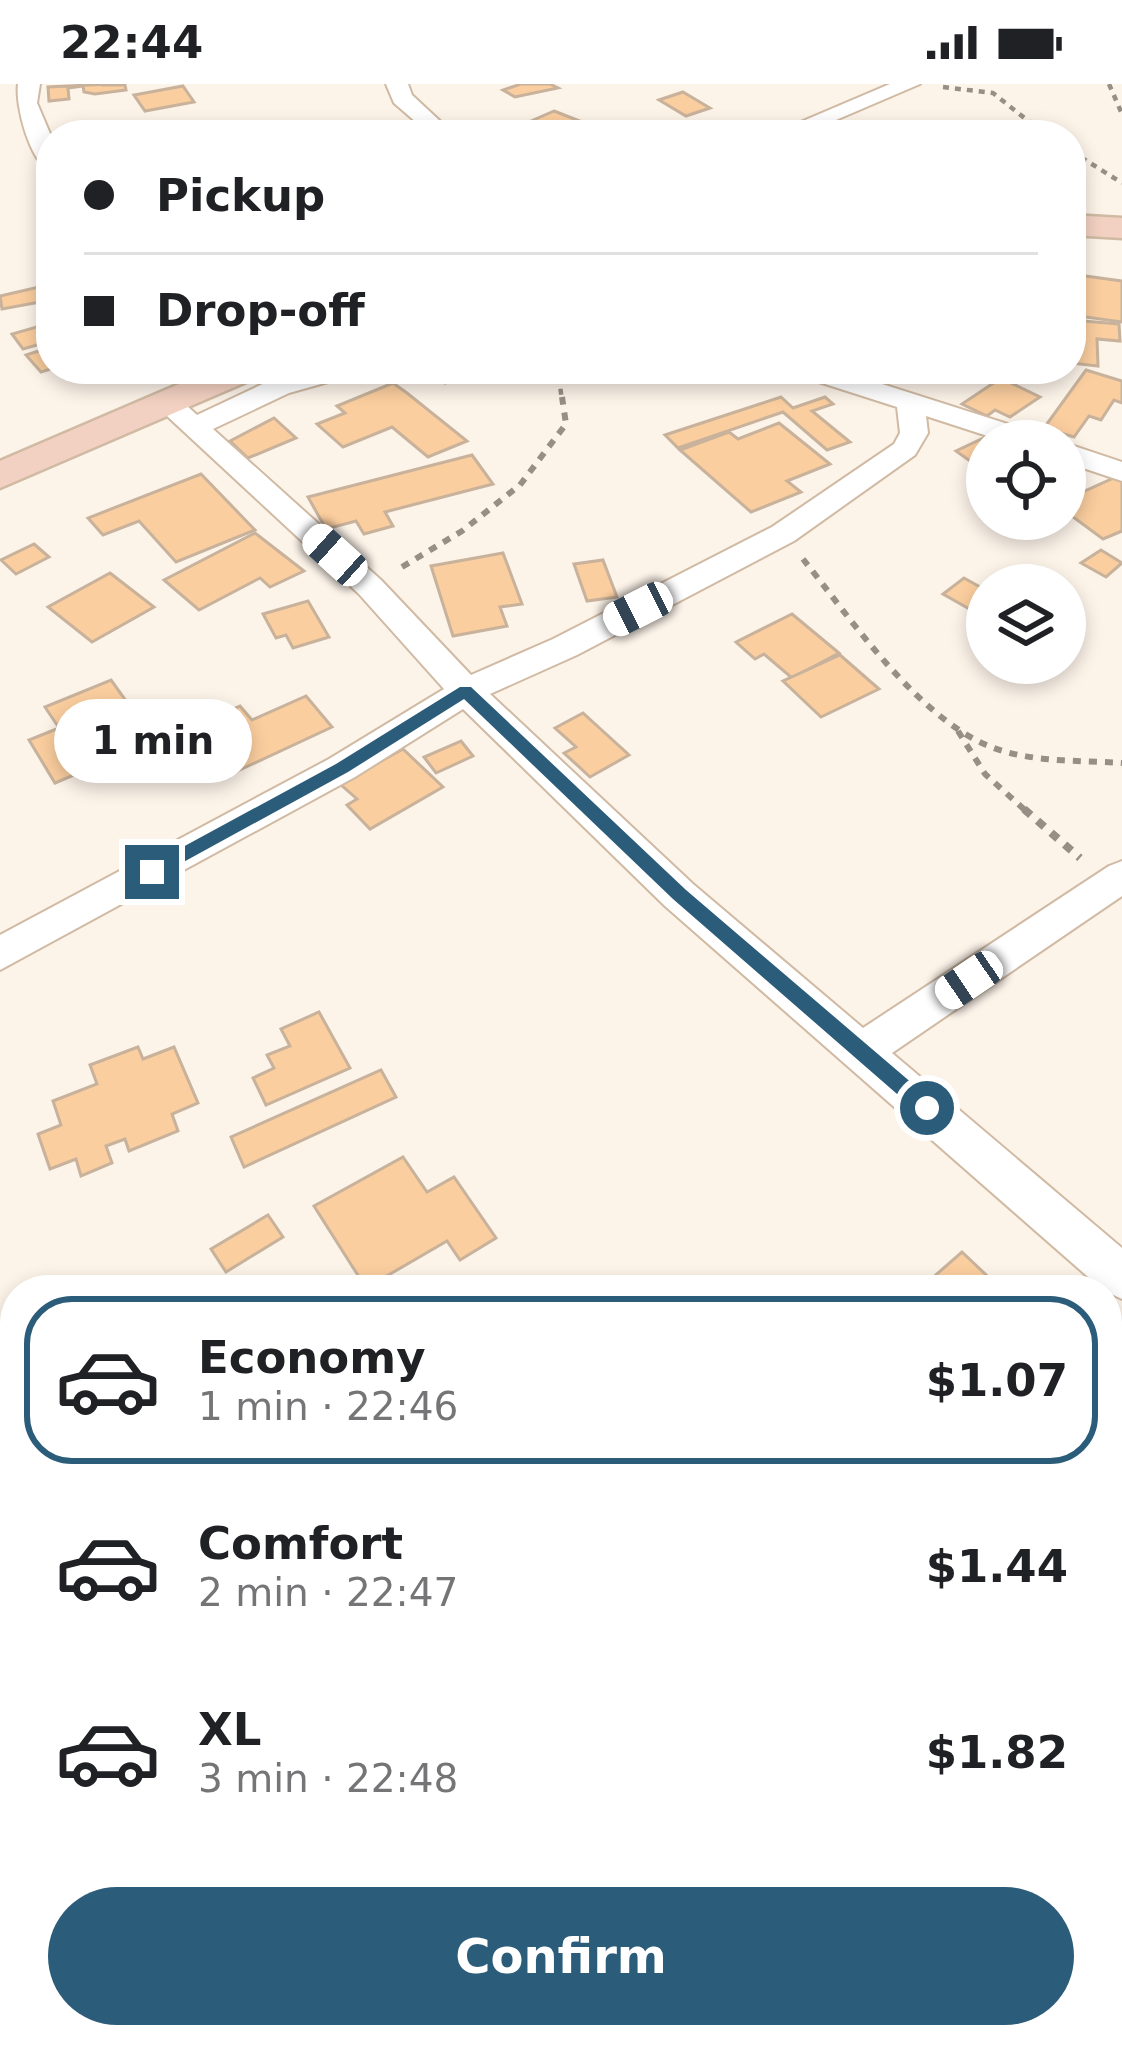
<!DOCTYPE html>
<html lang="en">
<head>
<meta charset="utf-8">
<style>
  :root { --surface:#fff; --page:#f2f2f2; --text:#202124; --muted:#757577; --line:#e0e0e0; --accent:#2b5c7a }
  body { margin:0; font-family:"DejaVu Sans",sans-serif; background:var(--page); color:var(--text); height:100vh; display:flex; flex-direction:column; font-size:45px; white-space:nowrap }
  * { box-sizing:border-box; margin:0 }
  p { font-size:39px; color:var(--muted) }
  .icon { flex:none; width:66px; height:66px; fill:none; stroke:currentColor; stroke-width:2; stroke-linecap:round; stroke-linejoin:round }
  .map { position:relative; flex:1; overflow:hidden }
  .side { position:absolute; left:0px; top:1191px; width:1122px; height:774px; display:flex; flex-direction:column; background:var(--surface); border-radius:48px 48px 0 0; box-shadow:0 6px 18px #0003 }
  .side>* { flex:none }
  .top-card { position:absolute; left:36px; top:36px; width:1050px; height:264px; border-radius:48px; box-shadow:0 6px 18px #0003; display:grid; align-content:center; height:264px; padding:0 48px; background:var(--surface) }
  .tools { position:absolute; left:966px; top:336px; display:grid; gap:24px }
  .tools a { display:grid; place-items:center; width:120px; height:120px; border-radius:50%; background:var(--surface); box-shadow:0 6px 18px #0003; font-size:60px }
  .end { position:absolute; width:54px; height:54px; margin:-27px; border:15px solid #2b5c7a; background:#fff; box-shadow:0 0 0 6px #fff }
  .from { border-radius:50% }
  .bubble { position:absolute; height:84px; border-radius:42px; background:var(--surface); box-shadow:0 6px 18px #0003; font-size:39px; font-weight:700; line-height:84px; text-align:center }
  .car { position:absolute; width:36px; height:72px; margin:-36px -18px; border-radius:15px; box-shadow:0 0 9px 3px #0007; background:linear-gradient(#fff 24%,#345 0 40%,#fff 0 76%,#345 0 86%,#fff 0) }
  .top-card b { display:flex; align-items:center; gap:42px; height:114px; font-size:45px }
  .top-card b+b { border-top:3px solid var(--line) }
  .top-card i { width:30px; height:30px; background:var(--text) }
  ul { padding:21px 0 0; list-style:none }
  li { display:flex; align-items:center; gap:36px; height:168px; margin:0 24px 18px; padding:0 24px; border:6px solid transparent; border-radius:48px }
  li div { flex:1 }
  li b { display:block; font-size:45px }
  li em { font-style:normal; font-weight:700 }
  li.active { border-color:var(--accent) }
  li>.icon { width:108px; height:108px; stroke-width:1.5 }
  .action { display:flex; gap:24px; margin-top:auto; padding:24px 48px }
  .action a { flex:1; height:138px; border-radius:72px; background:var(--accent); color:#fff; font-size:48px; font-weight:700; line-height:138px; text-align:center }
  .status { display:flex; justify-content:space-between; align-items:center; height:84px; padding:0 60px; background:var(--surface); direction:ltr }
  .status svg { height:33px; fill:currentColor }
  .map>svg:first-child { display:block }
</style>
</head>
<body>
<div class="status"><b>22:44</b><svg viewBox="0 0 49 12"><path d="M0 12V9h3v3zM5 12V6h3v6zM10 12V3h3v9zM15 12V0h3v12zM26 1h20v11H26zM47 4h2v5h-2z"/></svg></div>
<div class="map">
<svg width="1122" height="1965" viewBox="0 0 1122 1965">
  <rect width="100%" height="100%" fill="#fcf3e9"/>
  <!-- building -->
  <g fill="#fbce9f" stroke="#c8b29b" stroke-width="3">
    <path d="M 110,0 L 101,1 L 125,1 L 126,6 L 95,10 L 84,8 L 83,2 L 68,4 L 69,15 L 49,17 L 48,3 Z"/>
    <path d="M 521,0 L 550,0 L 558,4 L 515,13 L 503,6 Z"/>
    <path d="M 183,2 L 194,18 L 145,27 L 134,11 Z"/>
    <path d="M 683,8 L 710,24 L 686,32 L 659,16 Z"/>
    <path d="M 554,27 L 590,41 L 566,51 L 549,45 L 527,51 L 513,45 Z"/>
    <path d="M 1071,190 L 1122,197 L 1122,238 L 1071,231 Z"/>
    <path d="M 39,203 L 45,217 L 2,225 L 0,212 Z"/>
    <path d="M 1071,236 L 1119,240 L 1120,257 L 1097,255 L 1098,282 L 1071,279 Z"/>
    <path d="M 47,240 L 51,257 L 23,265 L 12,250 Z"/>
    <path d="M 51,263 L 51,285 L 41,288 L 26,271 Z"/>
    <path d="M 434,285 L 501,285 L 445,299 Z"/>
    <path d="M 1086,286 L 1122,297 L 1122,319 L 1114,316 L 1101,336 L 1089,332 L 1074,353 L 1044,344 Z"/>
    <path d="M 1001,294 L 1040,313 L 1010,333 L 995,326 L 987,332 L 962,320 Z"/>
    <path d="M 393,299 L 407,309 L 467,357 L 428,373 L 392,343 L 343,363 L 317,340 L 345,329 L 337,322 Z"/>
    <path d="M 781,313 L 793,324 L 825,313 L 833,320 L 812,327 L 850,358 L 827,366 L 783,328 L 678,364 L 665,351 Z"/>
    <path d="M 274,334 L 296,354 L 248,374 L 230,357 Z"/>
    <path d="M 779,339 L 830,380 L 787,397 L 801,408 L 751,428 L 680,366 L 729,348 L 738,355 Z"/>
    <path d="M 992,350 L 1002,357 L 987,357 L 987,389 L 956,367 Z"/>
    <path d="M 472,371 L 493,400 L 385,428 L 393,442 L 364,450 L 356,437 L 326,445 L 308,413 Z"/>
    <path d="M 201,390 L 255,446 L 176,478 L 139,437 L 103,451 L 88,434 Z"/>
    <path d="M 1116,393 L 1122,397 L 1122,447 L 1103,455 L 1065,427 L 1065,416 Z"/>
    <path d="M 255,449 L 304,487 L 270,503 L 260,494 L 199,526 L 164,496 Z"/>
    <path d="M 34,460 L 49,473 L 16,490 L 1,476 Z"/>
    <path d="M 1101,466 L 1122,479 L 1106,493 L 1081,479 Z"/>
    <path d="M 503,469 L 522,520 L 500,523 L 507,542 L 453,552 L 431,482 Z"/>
    <path d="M 603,476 L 617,513 L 587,517 L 574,480 Z"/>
    <path d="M 110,489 L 154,523 L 92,558 L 48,523 Z"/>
    <path d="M 964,494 L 987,507 L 987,535 L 943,510 Z"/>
    <path d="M 308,517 L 329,553 L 293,564 L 286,551 L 276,554 L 263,530 Z"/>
    <path d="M 792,530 L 839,569 L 792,594 L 764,570 L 755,575 L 736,558 Z"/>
    <path d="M 840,571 L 879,605 L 821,633 L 783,597 Z"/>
    <path d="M 111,596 L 147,646 L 81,674 L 88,685 L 55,699 L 29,656 L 59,644 L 45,623 Z"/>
    <path d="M 306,612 L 332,643 L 229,691 L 192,643 L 240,622 L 252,636 Z"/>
    <path d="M 583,629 L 629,671 L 590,693 L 564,669 L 576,663 L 555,644 Z"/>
    <path d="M 461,657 L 473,672 L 436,689 L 424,673 Z"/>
    <path d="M 403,665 L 443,703 L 370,745 L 347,721 L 357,715 L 340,700 Z"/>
    <path d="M 319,928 L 350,984 L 266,1021 L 253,994 L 274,984 L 267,971 L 290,962 L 281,945 Z"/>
    <path d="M 138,963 L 143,975 L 174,963 L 198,1019 L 172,1030 L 178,1047 L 129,1067 L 125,1055 L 106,1062 L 112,1079 L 81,1092 L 76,1075 L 50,1085 L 38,1050 L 61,1041 L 53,1017 L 97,1000 L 90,981 Z"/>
    <path d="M 381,986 L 396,1013 L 244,1083 L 231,1053 Z"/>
    <path d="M 403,1073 L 427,1108 L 454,1093 L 496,1154 L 460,1176 L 447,1157 L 366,1204 L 314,1122 Z"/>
    <path d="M 268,1131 L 283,1153 L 226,1188 L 211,1165 Z"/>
    <path d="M 962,1168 L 1002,1206 L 941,1206 L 930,1196 Z"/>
    <path d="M 15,1707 L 15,1950 L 87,1950 L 91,1965 L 0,1965 L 0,1716 Z"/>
    <path d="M 222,1950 L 314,1950 L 290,1965 L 227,1965 Z"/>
  </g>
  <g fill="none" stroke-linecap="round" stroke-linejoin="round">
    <!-- minor casing -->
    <g stroke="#d0baa3" stroke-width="4">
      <g id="minor">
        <path d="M 18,0 L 40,0 L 37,19 L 51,52 L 51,87 C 30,79 15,21 18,0 Z"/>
        <path d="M 386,0 L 408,0 L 412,11 L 455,51 L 431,51 L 394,19 Z"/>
        <path d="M 890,0 L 920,0 L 801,51 L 770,51 Z"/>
        <path d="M 312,285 L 357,285 L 353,291 L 289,309 L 213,345 L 381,496 L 471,591 L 553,555 L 772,443 L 894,360 L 900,349 L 897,323 L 797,291 L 793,285 L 835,285 L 1042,351 L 1046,357 L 1003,357 L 926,332 L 928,349 L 915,371 L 794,457 L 577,571 L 490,610 L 693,800 L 863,944 L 1109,782 L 1122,777 L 1122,812 L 892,969 L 1122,1164 L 1122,1215 L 1103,1206 L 665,822 L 463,625 L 355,693 L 0,886 L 0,851 L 329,675 L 444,605 L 359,510 L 153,319 L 157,313 L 177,313 L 197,331 L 269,297 Z"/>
        <path d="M 1065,359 L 1122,378 L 1122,397 L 1065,378 Z"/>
      </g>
    </g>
    <!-- secondary casing -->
    <g stroke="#d0baa3" stroke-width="5">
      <g id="secondary">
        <path d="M 1071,131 L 1122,134 L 1122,154 L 1071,151 Z"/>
        <path d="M 214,285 L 264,285 L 258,293 L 0,404 L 0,377 Z"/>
      </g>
    </g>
    <!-- path-far2 -->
    <g stroke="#978f85" stroke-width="4.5" stroke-dasharray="6 6" stroke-linecap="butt">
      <path d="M 1109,0 L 1122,30"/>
      <path d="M 943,3 L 993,9 L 1046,51"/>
      <path d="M 1071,67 L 1122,99"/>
      <path d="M 549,285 L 559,295 L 562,316"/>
    </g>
    <!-- path-far1 -->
    <g stroke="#978f85" stroke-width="6" stroke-dasharray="8 8" stroke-linecap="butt">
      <path d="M 803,475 C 850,534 914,628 984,660 C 1026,679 1077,676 1122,679"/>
      <path d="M 402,483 L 462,447 L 520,401 L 566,340 L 562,313"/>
      <path d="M 958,647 L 985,690 L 1027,728"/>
    </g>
    <!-- path -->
    <path stroke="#978f85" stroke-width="8" stroke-dasharray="9 9" stroke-linecap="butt" d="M 1024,725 L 1080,774"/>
    <!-- minor -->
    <use href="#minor" fill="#fff" fill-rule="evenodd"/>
    <!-- secondary -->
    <use href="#secondary" fill="#f3d1c2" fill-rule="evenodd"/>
  </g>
  <!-- route -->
  <path fill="#2b5c7a" d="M 460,603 L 471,603 L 686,806 L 934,1018 L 934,1030 L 920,1030 L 673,815 L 464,615 L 348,688 L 158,792 L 146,792 L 146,783 L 336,680 Z"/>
</svg>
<div class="tools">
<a><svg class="icon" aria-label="locate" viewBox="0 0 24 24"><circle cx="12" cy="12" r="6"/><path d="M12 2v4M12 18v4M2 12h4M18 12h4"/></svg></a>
<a><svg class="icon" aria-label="layers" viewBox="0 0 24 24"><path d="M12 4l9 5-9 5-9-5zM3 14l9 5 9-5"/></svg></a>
</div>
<i class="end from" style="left:927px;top:1024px"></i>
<i class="end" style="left:152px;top:788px"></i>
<div class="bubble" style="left:54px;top:615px;width:198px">1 min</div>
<i class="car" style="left:335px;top:471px;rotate:312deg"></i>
<i class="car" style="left:638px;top:525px;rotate:243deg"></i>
<i class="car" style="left:969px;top:896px;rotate:236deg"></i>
<div class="top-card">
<b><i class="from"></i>Pickup</b>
<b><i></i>Drop-off</b>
</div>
<section class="side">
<ul>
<li class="active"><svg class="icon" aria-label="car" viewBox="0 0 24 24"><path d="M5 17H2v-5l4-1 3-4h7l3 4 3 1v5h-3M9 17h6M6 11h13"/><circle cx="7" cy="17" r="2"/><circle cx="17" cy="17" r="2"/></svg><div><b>Economy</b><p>1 min · 22:46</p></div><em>$1.07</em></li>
<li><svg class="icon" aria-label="car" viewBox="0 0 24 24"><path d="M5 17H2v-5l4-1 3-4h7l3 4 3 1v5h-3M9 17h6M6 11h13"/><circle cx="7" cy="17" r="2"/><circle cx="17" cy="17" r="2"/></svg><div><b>Comfort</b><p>2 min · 22:47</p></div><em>$1.44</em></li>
<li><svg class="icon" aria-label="car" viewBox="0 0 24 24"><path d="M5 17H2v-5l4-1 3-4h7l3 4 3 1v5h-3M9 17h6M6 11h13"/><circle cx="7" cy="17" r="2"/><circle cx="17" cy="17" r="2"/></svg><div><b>XL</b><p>3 min · 22:48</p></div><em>$1.82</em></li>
</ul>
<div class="action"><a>Confirm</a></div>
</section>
</div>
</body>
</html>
